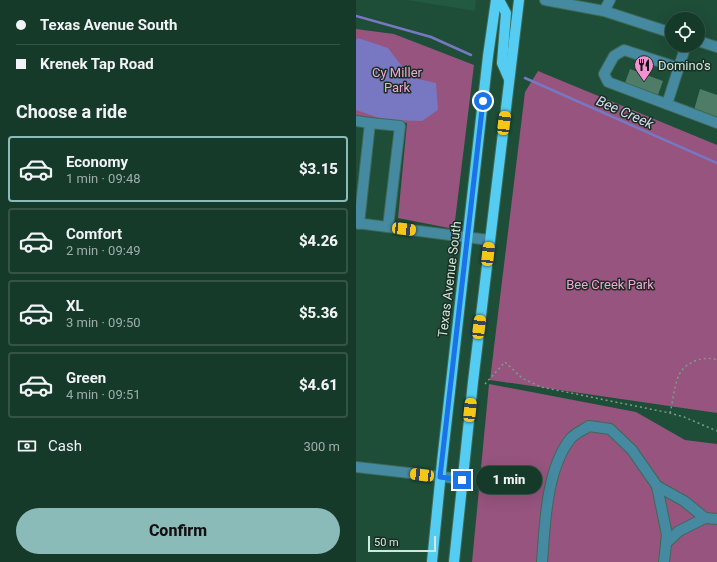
<!DOCTYPE html>
<html lang="en">
<head>
<meta charset="utf-8">
<style>
  :root { --surface:#163a2a; --page:#234536; --text:#f1f3f6; --muted:#9eada8; --line:#355447; --accent:#8bbbb9 }
  body { margin:0; font-family:Roboto,sans-serif; background:var(--page); color:var(--text); height:100vh; display:flex; flex-direction:column; font-size:15px; white-space:nowrap }
  * { box-sizing:border-box; margin:0 }
  p { font-size:13px; color:var(--muted) }
  .icon { flex:none; width:22px; height:22px; fill:none; stroke:currentColor; stroke-width:2; stroke-linecap:round; stroke-linejoin:round }
  .map { position:relative; flex:1; overflow:hidden }
  .sheet { display:flex; flex-direction:column; background:var(--surface); width:356px }
  .sheet>* { flex:none }
  .banner { display:grid; align-content:center; height:88px; padding:0 16px; background:var(--surface) }
  .tools { position:absolute; left:309px; top:12px; display:grid; gap:8px }
  .tools a { display:grid; place-items:center; width:40px; height:40px; border-radius:50%; background:var(--surface); box-shadow:0 4px 16px #0002,0 0 0 1px var(--line); font-size:20px }
  .scale { position:absolute; left:12px; bottom:10px; width:68px; box-sizing:border-box; padding-left:4px; border:2px solid #d1e9dc; border-top:0; font-size:11px; line-height:14px; white-space:nowrap; color:#d1e9dc; -webkit-text-stroke:3px #1a2e24; paint-order:stroke }
  .end { position:absolute; width:18px; height:18px; margin:-9px; border:5px solid #1a73e8; background:#fff; box-shadow:0 0 0 2px #fff }
  .from { border-radius:50% }
  .bubble { position:absolute; height:28px; border-radius:14px; background:var(--surface); box-shadow:0 4px 16px #0002,0 0 0 1px var(--line); font-size:13px; font-weight:800; line-height:28px; text-align:center }
  .car { position:absolute; width:12px; height:24px; margin:-12px -6px; border-radius:5px; box-shadow:0 0 3px 1px #0007; background:linear-gradient(#f5c518 24%,#345 0 40%,#f5c518 0 76%,#345 0 86%,#f5c518 0) }
  .banner b { display:flex; align-items:center; gap:14px; height:38px; font-size:15px }
  .banner b+b { border-top:1px solid var(--line) }
  .banner i { width:10px; height:10px; background:var(--text) }
  ul { padding:0; list-style:none }
  li { display:flex; align-items:center; gap:12px; height:66px; margin:0 8px 6px; padding:0 8px; border:2px solid var(--line); border-radius:4px }
  li div { flex:1 }
  li b { display:block; font-size:15px }
  li em { font-style:normal; font-weight:800 }
  li.current { border-color:var(--accent) }
  li>.icon { width:36px; height:36px; stroke-width:1.5 }
  h2 { padding:0 16px; font-size:18px; line-height:48px }
  .pay { display:flex; align-items:center; gap:10px; height:44px; padding:0 16px; font-size:15px }
  .pay p { margin-inline-start:auto }
  .button { display:flex; gap:8px; margin-top:auto; padding:8px 16px }
  .button a { flex:1; height:46px; border-radius:24px; background:var(--accent); color:#111; font-size:16px; font-weight:800; line-height:46px; text-align:center }
  main { display:flex; flex:1; min-height:0 }
  .map>svg:first-child { display:block }
</style>
</head>
<body>
<main>
<section class="sheet">
<div class="banner">
<b><i class="from"></i>Texas Avenue South</b>
<b><i></i>Krenek Tap Road</b>
</div>
<h2>Choose a ride</h2>
<ul>
<li class="current"><svg class="icon" aria-label="car" viewBox="0 0 24 24"><path d="M5 17H2v-5l4-1 3-4h7l3 4 3 1v5h-3M9 17h6M6 11h13"/><circle cx="7" cy="17" r="2"/><circle cx="17" cy="17" r="2"/></svg><div><b>Economy</b><p>1 min · 09:48</p></div><em>$3.15</em></li>
<li><svg class="icon" aria-label="car" viewBox="0 0 24 24"><path d="M5 17H2v-5l4-1 3-4h7l3 4 3 1v5h-3M9 17h6M6 11h13"/><circle cx="7" cy="17" r="2"/><circle cx="17" cy="17" r="2"/></svg><div><b>Comfort</b><p>2 min · 09:49</p></div><em>$4.26</em></li>
<li><svg class="icon" aria-label="car" viewBox="0 0 24 24"><path d="M5 17H2v-5l4-1 3-4h7l3 4 3 1v5h-3M9 17h6M6 11h13"/><circle cx="7" cy="17" r="2"/><circle cx="17" cy="17" r="2"/></svg><div><b>XL</b><p>3 min · 09:50</p></div><em>$5.36</em></li>
<li><svg class="icon" aria-label="car" viewBox="0 0 24 24"><path d="M5 17H2v-5l4-1 3-4h7l3 4 3 1v5h-3M9 17h6M6 11h13"/><circle cx="7" cy="17" r="2"/><circle cx="17" cy="17" r="2"/></svg><div><b>Green</b><p>4 min · 09:51</p></div><em>$4.61</em></li>
</ul>
<div class="pay"><svg class="icon" aria-label="cash" viewBox="0 0 24 24"><path d="M3 7h18v10H3z"/><circle cx="12" cy="12" r="2"/></svg>Cash<p>300 m</p></div>
<div class="button"><a>Confirm</a></div>
</section>
<div class="map">
<svg width="361" height="562" viewBox="0 0 361 562">
  <rect width="100%" height="100%" fill="#1e4d38"/>
  <!-- built -->
  <path fill="#215941" d="M 51,0 L 120,0 L 119,11 Z"/>
  <!-- green -->
  <g fill="#96547e">
    <path d="M 0,29 L 38,34 L 118,65 L 98,229 L 42,218 L 51,123 L 0,116 Z"/>
    <path d="M 182,71 L 361,145 L 361,413 L 134,380 L 169,92 Z"/>
    <path d="M 133,384 L 280,412 L 329,440 L 361,444 L 361,562 L 116,562 Z"/>
  </g>
  <!-- water -->
  <path fill="#7777c2" d="M 2,38 L 32,48 L 54,77 L 80,83 L 82,110 L 66,121 L 29,120 L 0,110 L 0,40 Z"/>
  <g fill="none" stroke-linecap="round" stroke-linejoin="round">
    <!-- stream -->
    <g stroke="#7777c2" stroke-width="2.5">
      <path d="M 0,16 L 75,37 L 115,55"/>
      <path d="M 169,78 L 361,163"/>
    </g>
  </g>
  <!-- building -->
  <g fill="#4e7c66">
    <path d="M 274,69 L 307,81 L 302,95 L 269,83 Z"/>
    <path d="M 344,89 L 361,95 L 361,118 L 338,110 Z"/>
  </g>
  <g fill="none" stroke-linecap="round" stroke-linejoin="round">
    <!-- minor casing -->
    <g stroke="#3e6956" stroke-width="12">
      <g id="minor">
        <path d="M 189,0 L 248,11 L 316,33"/>
        <path d="M 248,11 L 254,0"/>
        <path d="M 342,41 L 361,47"/>
        <path d="M 323,68 L 268,50 L 258,56 L 248,74 L 252,82 L 361,123"/>
        <path d="M 311,104 L 330,45"/>
        <path d="M 0,121 L 14,123"/>
        <path d="M 0,223 L 133,240"/>
        <path d="M 3,224 L 14,123 L 44,126 L 32,227"/>
        <path d="M 0,467 L 106,479"/>
        <path d="M 301,486 L 328,501 L 349,518"/>
        <path d="M 310,543 L 323,531 L 349,518 L 361,519"/>
        <path d="M 186,562 C 189,524 190,469 215,438 C 220,433 227,430 233,426 L 254,429 L 276,450 L 301,486 L 311,535 L 308,562"/>
      </g>
    </g>
    <!-- major casing -->
    <g stroke="#3e6956" stroke-width="12">
      <g id="major">
        <path d="M 143,0 L 150,13 L 146,63 L 153,79"/>
        <path d="M 76,562 L 86,462 L 132,56 L 140,0"/>
        <path d="M 98,562 L 117,382 L 163,0"/>
      </g>
    </g>
    <!-- path -->
    <g stroke="#7a9e8d" stroke-width="1.5" stroke-dasharray="2 3" stroke-linecap="butt">
      <path d="M 129,384 L 149,362 L 166,378 L 185,387 L 314,413 L 328,417 L 361,431"/>
      <path d="M 314,413 C 317,401 318,386 323,375 C 329,362 348,355 361,360"/>
    </g>
    <!-- minor -->
    <use href="#minor" stroke="#458aa1" stroke-width="10"/>
    <!-- major -->
    <use href="#major" stroke="#55ccf1" stroke-width="10"/>
  </g>
  <g fill="none" stroke-linecap="round" stroke-linejoin="round">
    <!-- route -->
    <path stroke="#1a73e8" stroke-width="5" d="M 106,480 L 84,477 L 127,101"/>
  </g>
  <!-- icons -->
  <defs>
    <g id="restaurant-pin" transform="scale(1)"><path d="M0 17L-7.5 6A9.5 9.5 0 1 1 7.5 6Z" fill="#f590d1" stroke="#1a2e24"/><path d="M-5-6h1v4h1v-4h1v4h1v-4h1v5L-1.5 .5V6h-2V.5L-5-1ZM5-6V6H3V1.5H1.5Q1.5-4 5-6Z" fill="#111"/></g>
  </defs>
  <g fill-rule="evenodd">
    <use href="#restaurant-pin" x="288" y="65"/>
  </g>
  <g text-anchor="middle" stroke-width="3" stroke-linejoin="round" paint-order="stroke">
    <!-- poi labels -->
    <g font-size="13" fill="#d1e9dc" stroke="#1a2e24" text-anchor="start">
      <text x="302" y="70">Domino's</text>
    </g>
    <!-- park labels -->
    <g font-size="13" fill="#f5a4d7" stroke="#1a2e24">
      <text x="41" y="77">Cy Miller<tspan x="41" dy="15">Park</tspan></text>
      <text x="254" y="289">Bee Creek Park</text>
    </g>
    <!-- street labels -->
    <g font-size="13" fill="#d1e9dc" stroke="#1a2e24">
      <text transform="translate(93 279) rotate(-83)" y="5">Texas Avenue South</text>
    </g>
    <!-- water labels -->
    <g font-size="14" font-style="italic" fill="#d7d9ee" stroke="#1a2e24">
      <text transform="translate(269 112) rotate(24)" y="5">Bee Creek</text>
    </g>
  </g>
</svg>
<div class="tools">
<a><svg class="icon" aria-label="locate" viewBox="0 0 24 24"><circle cx="12" cy="12" r="6"/><path d="M12 2v4M12 18v4M2 12h4M18 12h4"/></svg></a>
</div>
<div class="scale">50 m</div>
<i class="end from" style="left:127px;top:101px"></i>
<i class="end" style="left:106px;top:480px"></i>
<div class="bubble" style="left:120px;top:466px;width:66px">1 min</div>
<i class="car" style="left:148px;top:123px;rotate:7deg"></i>
<i class="car" style="left:48px;top:229px;rotate:97deg"></i>
<i class="car" style="left:132px;top:254px;rotate:6deg"></i>
<i class="car" style="left:123px;top:327px;rotate:7deg"></i>
<i class="car" style="left:114px;top:410px;rotate:6deg"></i>
<i class="car" style="left:66px;top:475px;rotate:277deg"></i>
</div>
</main>
</body>
</html>
